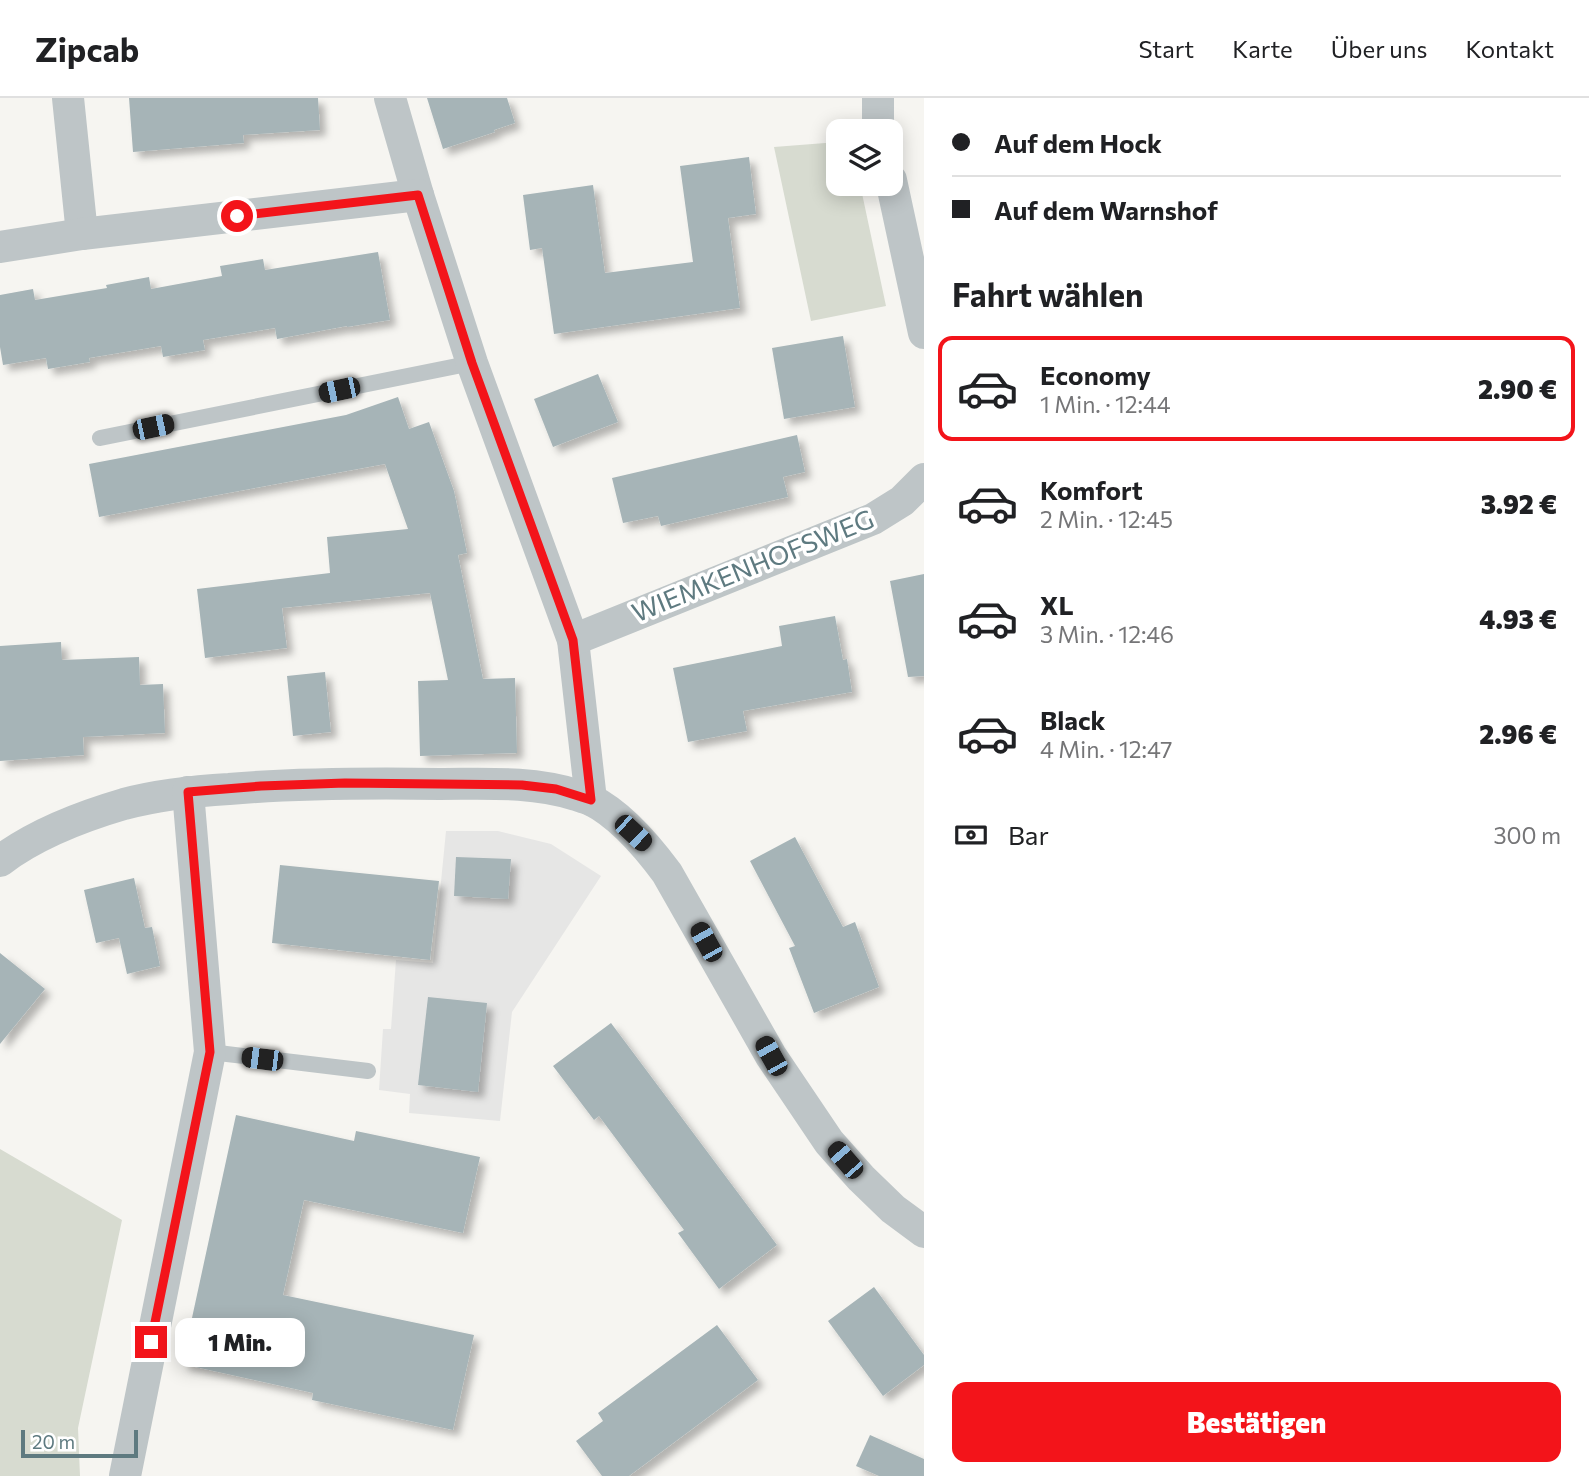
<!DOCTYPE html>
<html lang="de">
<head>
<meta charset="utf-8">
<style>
  :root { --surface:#fff; --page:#f2f2f2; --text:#202124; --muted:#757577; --line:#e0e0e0; --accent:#f3141a }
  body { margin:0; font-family:Commissioner,sans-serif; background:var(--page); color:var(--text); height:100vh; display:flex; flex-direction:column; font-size:26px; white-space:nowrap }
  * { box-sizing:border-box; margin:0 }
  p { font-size:23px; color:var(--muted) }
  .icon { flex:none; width:38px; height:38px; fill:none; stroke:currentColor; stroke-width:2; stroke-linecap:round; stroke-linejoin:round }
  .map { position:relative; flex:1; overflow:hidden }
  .panel { display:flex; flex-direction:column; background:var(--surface); width:665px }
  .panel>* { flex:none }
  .hud { display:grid; align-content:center; height:154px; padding:0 28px; background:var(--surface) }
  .controls { position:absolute; left:826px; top:21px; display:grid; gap:14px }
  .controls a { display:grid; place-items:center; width:77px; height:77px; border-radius:14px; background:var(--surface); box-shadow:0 4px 18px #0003; font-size:35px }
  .scale { position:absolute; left:21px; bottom:18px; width:117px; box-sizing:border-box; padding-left:7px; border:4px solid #5e7a80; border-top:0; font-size:19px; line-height:24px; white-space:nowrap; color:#5e7a80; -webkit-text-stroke:5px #fff; paint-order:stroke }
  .end { position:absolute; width:32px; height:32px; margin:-16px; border:9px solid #f3141a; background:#fff; box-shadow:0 0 0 4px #fff }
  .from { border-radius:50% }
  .bubble { position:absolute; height:49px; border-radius:14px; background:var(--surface); box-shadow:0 4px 18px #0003; font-size:23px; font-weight:800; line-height:49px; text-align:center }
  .car { position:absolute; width:21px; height:42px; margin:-21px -10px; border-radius:9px; box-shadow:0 0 5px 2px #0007; background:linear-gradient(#222 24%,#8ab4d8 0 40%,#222 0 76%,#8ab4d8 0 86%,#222 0) }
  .hud b { display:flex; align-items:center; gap:24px; height:66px; font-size:26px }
  .hud b+b { border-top:2px solid var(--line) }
  .hud i { width:18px; height:18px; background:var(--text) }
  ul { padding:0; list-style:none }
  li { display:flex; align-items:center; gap:21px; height:105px; margin:0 14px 10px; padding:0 14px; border:4px solid transparent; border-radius:14px }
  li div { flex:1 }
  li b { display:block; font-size:26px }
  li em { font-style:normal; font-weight:800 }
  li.selected { border-color:var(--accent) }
  li>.icon { width:63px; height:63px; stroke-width:1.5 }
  h2 { padding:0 28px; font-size:32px; line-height:84px }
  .pay { display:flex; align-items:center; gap:18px; height:77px; padding:0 28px; font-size:26px }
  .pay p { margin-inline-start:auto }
  .button { display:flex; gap:14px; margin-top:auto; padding:14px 28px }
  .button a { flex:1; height:80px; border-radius:14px; background:var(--accent); color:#fff; font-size:28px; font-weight:800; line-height:80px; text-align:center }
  header { display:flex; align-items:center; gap:42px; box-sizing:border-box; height:98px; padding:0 35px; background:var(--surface); border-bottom:2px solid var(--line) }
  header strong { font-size:33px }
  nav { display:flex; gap:38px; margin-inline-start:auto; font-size:24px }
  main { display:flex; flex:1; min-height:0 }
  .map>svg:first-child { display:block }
</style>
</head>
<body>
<header>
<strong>Zipcab</strong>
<nav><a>Start</a><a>Karte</a><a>Über uns</a><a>Kontakt</a></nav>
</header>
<main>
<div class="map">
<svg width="924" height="1378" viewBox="0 0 924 1378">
  <defs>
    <filter id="shadow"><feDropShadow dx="6" dy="6" stdDeviation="3.5" flood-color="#0004"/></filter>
  </defs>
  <rect width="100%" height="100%" fill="#f6f5f1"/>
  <!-- built -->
  <path fill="#e6e6e5" d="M 446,733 L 498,733 L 551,746 L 601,778 L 512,914 L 500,1023 L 409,1015 L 410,996 L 379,992 L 383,931 L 391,931 L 396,862 L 433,865 Z"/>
  <!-- green -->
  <g fill="#d7dbd0">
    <path d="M 838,44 L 838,86 L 860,86 L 886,208 L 811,223 L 774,49 Z"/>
    <path d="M 0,1051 L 122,1122 L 78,1330 L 80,1378 L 0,1378 Z"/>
  </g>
  <!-- building -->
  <g fill="#a6b4b7" filter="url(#shadow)">
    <path d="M 129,0 L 318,0 L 320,32 L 243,37 L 244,45 L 133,54 Z"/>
    <path d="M 427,0 L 507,0 L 515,25 L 494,32 L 495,34 L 443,51 Z"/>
    <path d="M 749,59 L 756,116 L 728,120 L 740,210 L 554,236 L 542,150 L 530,152 L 523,97 L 593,87 L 605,175 L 693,164 L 680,68 Z"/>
    <path d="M 378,154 L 390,222 L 347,229 L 347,228 L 277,241 L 275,230 L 203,242 L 205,252 L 163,259 L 161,248 L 89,260 L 90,264 L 48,271 L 46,260 L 3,267 L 0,249 L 0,197 L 33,191 L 35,202 L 107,190 L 106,187 L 149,179 L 151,191 L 222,178 L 220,168 L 263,161 L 265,172 Z"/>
    <path d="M 843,238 L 855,309 L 784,321 L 772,250 Z"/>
    <path d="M 598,276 L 618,324 L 553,349 L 534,301 Z"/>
    <path d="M 398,299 L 409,331 L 429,324 L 454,393 L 467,455 L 458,457 L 483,581 L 515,580 L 517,655 L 420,658 L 418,583 L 448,582 L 430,495 L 282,510 L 287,550 L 205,560 L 197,491 L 330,475 L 327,439 L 408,431 L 385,366 L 99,419 L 89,366 L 346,317 Z"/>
    <path d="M 797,337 L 805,374 L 783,379 L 788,399 L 661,428 L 658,418 L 623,425 L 612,380 Z"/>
    <path d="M 924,476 L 924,578 L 908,579 L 890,483 Z"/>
    <path d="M 835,518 L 843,562 L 847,561 L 852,594 L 743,613 L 747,633 L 688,644 L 673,570 L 782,548 L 779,528 Z"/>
    <path d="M 61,544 L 62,562 L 139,559 L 140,587 L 163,586 L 165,635 L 83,639 L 84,657 L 0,663 L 0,548 Z"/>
    <path d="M 325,574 L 331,634 L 293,638 L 287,578 Z"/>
    <path d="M 795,739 L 843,829 L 855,824 L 879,889 L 814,915 L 789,850 L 795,848 L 750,763 Z"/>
    <path d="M 456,759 L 511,761 L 508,801 L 454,798 Z"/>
    <path d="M 280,767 L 439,783 L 430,862 L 272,845 Z"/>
    <path d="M 134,780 L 145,830 L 152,829 L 160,868 L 127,876 L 119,840 L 96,845 L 84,792 Z"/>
    <path d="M 0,855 L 45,891 L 0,946 Z"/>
    <path d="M 428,899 L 487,905 L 478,994 L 418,987 Z"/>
    <path d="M 611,925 L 777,1147 L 719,1191 L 678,1135 L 684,1132 L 599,1018 L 594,1022 L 553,968 Z"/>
    <path d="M 236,1017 L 354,1043 L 356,1033 L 480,1059 L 463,1135 L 304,1102 L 283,1197 L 474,1237 L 453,1332 L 312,1302 L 313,1295 L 182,1266 Z"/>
    <path d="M 874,1189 L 924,1257 L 924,1267 L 883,1298 L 828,1223 Z"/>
    <path d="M 717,1227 L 758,1282 L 629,1378 L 602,1378 L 576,1343 L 603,1323 L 598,1315 Z"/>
    <path d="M 870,1337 L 924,1361 L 924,1378 L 879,1378 L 856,1368 Z"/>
  </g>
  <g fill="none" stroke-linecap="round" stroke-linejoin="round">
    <!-- lane -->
    <g stroke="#bec5c7" stroke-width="16">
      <path d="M 100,340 L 472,265"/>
      <path d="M 210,954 L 368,973"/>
    </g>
    <!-- street -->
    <g stroke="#bec5c7" stroke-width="32">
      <path d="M 68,0 L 82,136"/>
      <path d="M 390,0 L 418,97 L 472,265 L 573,542 L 591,702"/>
      <path d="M 878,0 L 878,23 L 880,33"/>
      <path d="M 891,82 L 924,235"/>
      <path d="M 0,149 L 82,136 L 418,97"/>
      <path d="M 573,542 L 873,421 L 902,403 L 924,381"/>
      <path d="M 0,763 C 34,737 83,718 124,706 C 158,697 194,693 229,691 C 299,685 369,685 440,686 C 486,686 532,683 576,697 C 581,699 587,700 591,702 C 621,717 647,748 667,775 L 771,958 L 829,1044 L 861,1080 L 893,1111 L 924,1134"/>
      <path d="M 125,1378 L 210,954 L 188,694"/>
    </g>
  </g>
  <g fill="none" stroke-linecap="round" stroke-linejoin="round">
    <!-- route -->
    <path stroke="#f3141a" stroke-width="9" d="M 151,1244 L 210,954 L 188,694 L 261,688 L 345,685 L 522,687 L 556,691 L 591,702 L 573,542 L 472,265 L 418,97 L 237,118"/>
  </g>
  <g text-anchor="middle" stroke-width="7" stroke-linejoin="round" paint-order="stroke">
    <!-- street labels -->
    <g font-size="26" fill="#5e7a80" stroke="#fff">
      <text transform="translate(753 468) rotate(-22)" y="9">WIEMKENHOFSWEG</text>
    </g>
  </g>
</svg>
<div class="controls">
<a><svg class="icon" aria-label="layers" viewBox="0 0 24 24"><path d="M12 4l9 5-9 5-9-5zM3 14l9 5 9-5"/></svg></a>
</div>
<div class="scale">20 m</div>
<i class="end from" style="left:237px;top:118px"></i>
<i class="end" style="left:151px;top:1244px"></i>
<div class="bubble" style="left:175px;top:1220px;width:130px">1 Min.</div>
<i class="car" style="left:339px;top:292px;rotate:258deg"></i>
<i class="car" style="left:153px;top:329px;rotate:78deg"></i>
<i class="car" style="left:633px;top:735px;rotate:133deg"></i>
<i class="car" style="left:706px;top:844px;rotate:331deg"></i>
<i class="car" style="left:771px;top:958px;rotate:331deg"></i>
<i class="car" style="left:262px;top:961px;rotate:277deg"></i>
<i class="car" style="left:845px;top:1062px;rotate:319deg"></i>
</div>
<section class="panel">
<div class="hud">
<b><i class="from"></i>Auf dem Hock</b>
<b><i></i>Auf dem Warnshof</b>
</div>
<h2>Fahrt wählen</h2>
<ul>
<li class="selected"><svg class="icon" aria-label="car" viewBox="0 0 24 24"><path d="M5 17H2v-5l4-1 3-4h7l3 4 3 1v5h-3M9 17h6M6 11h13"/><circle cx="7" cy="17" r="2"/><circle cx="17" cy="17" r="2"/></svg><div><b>Economy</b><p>1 Min. · 12:44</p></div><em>2.90 €</em></li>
<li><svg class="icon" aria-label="car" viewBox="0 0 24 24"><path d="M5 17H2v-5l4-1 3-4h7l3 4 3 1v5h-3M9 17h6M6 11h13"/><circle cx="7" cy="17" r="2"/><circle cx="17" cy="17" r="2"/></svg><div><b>Komfort</b><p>2 Min. · 12:45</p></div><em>3.92 €</em></li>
<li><svg class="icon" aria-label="car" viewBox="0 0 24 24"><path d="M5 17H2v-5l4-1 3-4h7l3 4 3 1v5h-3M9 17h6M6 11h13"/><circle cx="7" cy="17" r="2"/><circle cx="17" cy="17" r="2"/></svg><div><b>XL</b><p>3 Min. · 12:46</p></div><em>4.93 €</em></li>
<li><svg class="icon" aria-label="car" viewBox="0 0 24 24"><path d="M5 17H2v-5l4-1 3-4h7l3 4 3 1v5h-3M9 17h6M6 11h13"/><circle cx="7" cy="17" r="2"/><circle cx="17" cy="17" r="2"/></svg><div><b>Black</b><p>4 Min. · 12:47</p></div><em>2.96 €</em></li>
</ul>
<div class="pay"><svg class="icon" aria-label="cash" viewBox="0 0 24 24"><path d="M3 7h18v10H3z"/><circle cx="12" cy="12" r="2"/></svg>Bar<p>300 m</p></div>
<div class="button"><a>Bestätigen</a></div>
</section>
</main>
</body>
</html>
